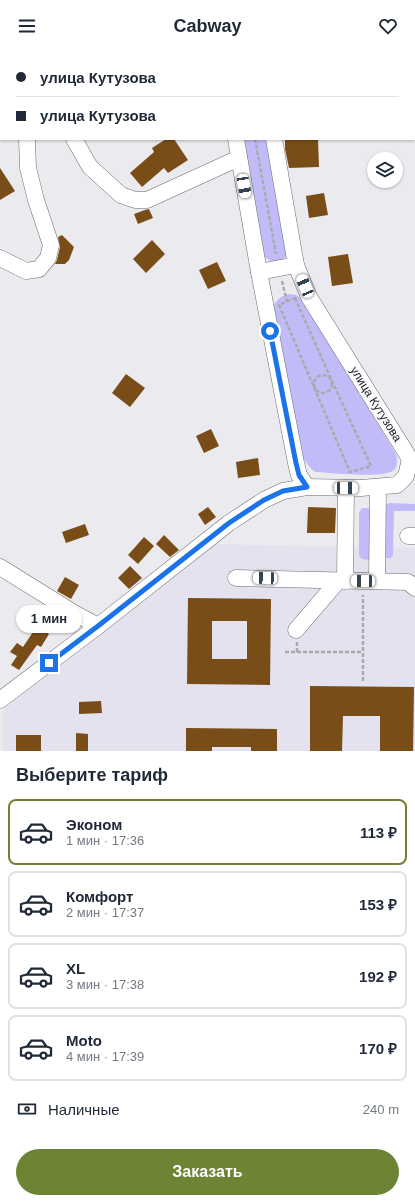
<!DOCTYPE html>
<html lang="ru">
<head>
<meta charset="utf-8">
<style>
  :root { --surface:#fff; --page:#f2f2f3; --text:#1f2937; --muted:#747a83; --line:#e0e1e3; --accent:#6e8334 }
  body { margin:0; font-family:Arial,sans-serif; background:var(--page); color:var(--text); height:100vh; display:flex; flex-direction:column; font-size:15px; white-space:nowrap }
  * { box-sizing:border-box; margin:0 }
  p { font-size:13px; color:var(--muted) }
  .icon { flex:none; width:22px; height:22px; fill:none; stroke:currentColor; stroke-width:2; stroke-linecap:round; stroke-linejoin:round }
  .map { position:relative; height:699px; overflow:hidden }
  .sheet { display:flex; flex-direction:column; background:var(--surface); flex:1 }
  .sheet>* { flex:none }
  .banner { position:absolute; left:0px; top:0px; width:415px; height:88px; box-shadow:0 1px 3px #0004; display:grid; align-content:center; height:88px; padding:0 16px; background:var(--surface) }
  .tools { position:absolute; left:367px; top:100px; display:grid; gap:8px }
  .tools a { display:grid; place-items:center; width:36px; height:36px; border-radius:50%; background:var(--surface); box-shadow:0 1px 3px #0004; font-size:20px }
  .end { position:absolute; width:18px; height:18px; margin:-9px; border:5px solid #1a73e8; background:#fff; box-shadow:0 0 0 2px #fff }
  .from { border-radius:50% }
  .bubble { position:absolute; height:28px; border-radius:14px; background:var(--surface); box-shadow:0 1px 3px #0004; font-size:13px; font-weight:700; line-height:28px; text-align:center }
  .car { position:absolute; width:12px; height:24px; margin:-12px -6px; border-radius:5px; box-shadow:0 0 3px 1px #0007; background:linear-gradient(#fff 24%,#345 0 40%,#fff 0 76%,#345 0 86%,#fff 0) }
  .banner b { display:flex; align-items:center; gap:14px; height:38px; font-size:15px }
  .banner b+b { border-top:1px solid var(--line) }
  .banner i { width:10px; height:10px; background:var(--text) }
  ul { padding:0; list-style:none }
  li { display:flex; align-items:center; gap:12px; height:66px; margin:0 8px 6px; padding:0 8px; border:2px solid var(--line); border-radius:8px }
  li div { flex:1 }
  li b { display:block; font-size:15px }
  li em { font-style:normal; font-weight:700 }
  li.active { border-color:var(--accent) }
  li>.icon { width:36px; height:36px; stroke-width:1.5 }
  h2 { padding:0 16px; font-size:18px; line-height:48px }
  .pay { display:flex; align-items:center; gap:10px; height:44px; padding:0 16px; font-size:15px }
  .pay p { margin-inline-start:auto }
  .action { display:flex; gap:8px; margin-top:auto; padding:8px 16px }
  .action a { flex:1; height:46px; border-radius:24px; background:var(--accent); color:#fff; font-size:16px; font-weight:700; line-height:46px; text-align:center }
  header { display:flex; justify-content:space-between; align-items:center; height:52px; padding:0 16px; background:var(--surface); font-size:18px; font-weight:700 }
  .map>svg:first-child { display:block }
</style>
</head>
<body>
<header><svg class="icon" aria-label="menu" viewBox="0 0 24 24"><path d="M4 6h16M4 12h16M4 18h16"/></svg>Cabway<svg class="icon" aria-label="heart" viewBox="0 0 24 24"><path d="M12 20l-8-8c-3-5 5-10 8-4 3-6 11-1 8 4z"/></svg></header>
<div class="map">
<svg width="415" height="699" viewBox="0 0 415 699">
  <rect width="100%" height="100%" fill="#ebebef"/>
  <!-- built -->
  <path fill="#e3e2ee" d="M 208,492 L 415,496 L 415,699 L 3,699 L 3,650 Z"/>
  <!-- green -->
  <g fill="#c1bcf7">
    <path d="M 244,87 L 268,87 L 289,201 C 283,210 273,212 264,205 Z"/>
    <path d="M 289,242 L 296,243 L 304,248 L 396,402 C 397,407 398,413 395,417 C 387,428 329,420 315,420 C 310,416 307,412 303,406 L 273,256 C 276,247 281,244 289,242 Z"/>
    <path d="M 390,451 L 415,452 L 415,459 L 394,459 L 393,503 L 391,506 L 385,506 L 384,503 L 385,455 L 387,452 Z"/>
    <path d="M 362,456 L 368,456 L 371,459 L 371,504 L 369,508 L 362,507 L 359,504 L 359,460 Z"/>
  </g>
  <!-- building -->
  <g fill="#794d18" fill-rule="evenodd">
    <path d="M 166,87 L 174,87 L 188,108 L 168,121 L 164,116 L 142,135 L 130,121 L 154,100 L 152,96 Z"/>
    <path d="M 285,87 L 318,87 L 319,115 L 289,116 L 285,97 Z"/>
    <path d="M 0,116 L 15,139 L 0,148 Z"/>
    <path d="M 324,141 L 328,163 L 309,166 L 306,144 Z"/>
    <path d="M 149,157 L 153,166 L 138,172 L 134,162 L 145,158 Z"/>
    <path d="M 62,183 L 74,195 L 69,208 L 65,212 L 55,212 L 57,208 L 60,195 L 58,185 Z"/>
    <path d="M 152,188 L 165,202 L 146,221 L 133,207 Z"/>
    <path d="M 348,202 L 353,231 L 332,234 L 328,205 Z"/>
    <path d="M 217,210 L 226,229 L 208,237 L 199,218 Z"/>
    <path d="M 126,322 L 145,336 L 130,355 L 112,341 Z"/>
    <path d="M 211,377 L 219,394 L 204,401 L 196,384 Z"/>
    <path d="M 258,406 L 260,423 L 238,426 L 236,410 Z"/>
    <path d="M 208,455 L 216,465 L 205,473 L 198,462 Z"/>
    <path d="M 308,455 L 336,456 L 335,481 L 307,481 Z"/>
    <path d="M 85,472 L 89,483 L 66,491 L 62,480 Z"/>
    <path d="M 164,483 L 179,498 L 170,505 L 156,492 Z"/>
    <path d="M 144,485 L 154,494 L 138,512 L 128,503 Z"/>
    <path d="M 130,514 L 142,526 L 129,537 L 118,526 Z"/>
    <path d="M 65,525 L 79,533 L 71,547 L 57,539 Z"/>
    <path d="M 188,546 L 271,547 L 270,633 L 187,632 ZM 212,569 L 247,569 L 247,607 L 212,607 Z"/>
    <path d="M 37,574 L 49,582 L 41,595 L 37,593 L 19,618 L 11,613 L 17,604 L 10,600 L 17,591 L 23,595 Z"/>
    <path d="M 310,634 L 414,635 L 413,699 L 380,699 L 380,664 L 343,664 L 342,699 L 310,699 Z"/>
    <path d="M 101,649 L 102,661 L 79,662 L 79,650 Z"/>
    <path d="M 186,676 L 277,677 L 277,699 L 251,699 L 251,695 L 212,695 L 212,699 L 186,699 Z"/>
    <path d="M 76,681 L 88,682 L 88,699 L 76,699 Z"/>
    <rect x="16" y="683" width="25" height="16"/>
  </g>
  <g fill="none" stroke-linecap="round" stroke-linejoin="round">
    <!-- minor casing -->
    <g stroke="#6b6b6f" stroke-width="17">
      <g id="minor">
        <path d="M 222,0 L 222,1"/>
        <path d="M 259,0 L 259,1"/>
        <path d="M 74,87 L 90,115 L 121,143 L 135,148 L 147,148 L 239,106"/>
        <path d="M 236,87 L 259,220 L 296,411 L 299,423 L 307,435"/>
        <path d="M 0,206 L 26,219 L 39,217 L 48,206 L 51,193 L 36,148 L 28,116 L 27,87"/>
        <path d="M 259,220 L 296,213"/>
        <path d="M 408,484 L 415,484"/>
        <path d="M 0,515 L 74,561 L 98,574"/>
        <path d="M 236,526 L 408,530 L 415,536"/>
        <path d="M 345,529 L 346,436"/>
        <path d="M 377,529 L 378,435"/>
        <path d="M 296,578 L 338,529"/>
        <path d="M 0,648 L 98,574 L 229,471 L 264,448 L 283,439 L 307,435 L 361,436 L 397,433 L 406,424 L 410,407 L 309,245 L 296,213 L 274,87"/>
      </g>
    </g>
    <!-- path -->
    <g stroke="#aaaaad" stroke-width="2.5" stroke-dasharray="4 2" stroke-linecap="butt">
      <path d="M 240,0 L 240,1"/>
      <path d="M 255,87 L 276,202"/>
      <path d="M 282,229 L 287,250"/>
      <path d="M 295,246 L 332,329 L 371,414 L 350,420 L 279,253 Z"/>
      <circle cx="323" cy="332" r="9"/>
      <path d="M 297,590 L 297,600"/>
      <path d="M 285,600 L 363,600"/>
      <path d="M 363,629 L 363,543"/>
    </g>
    <!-- minor -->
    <use href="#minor" stroke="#fff" stroke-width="16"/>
  </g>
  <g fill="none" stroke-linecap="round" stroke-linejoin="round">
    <!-- route -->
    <path stroke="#1a73e8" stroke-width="5" d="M 49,611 L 98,574 L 229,471 L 264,448 L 283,439 L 307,435 L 299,423 L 296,411 L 270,279"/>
  </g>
  <g text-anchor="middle" stroke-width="4" stroke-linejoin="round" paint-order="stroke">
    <!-- street labels -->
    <g font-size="12" fill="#1e1e20" stroke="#f8f8fd">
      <text transform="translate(376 352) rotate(58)" y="4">улица Кутузова</text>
    </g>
  </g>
</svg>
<div class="tools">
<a><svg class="icon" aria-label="layers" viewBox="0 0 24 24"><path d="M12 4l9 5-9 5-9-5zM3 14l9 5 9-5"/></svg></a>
</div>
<i class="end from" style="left:270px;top:279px"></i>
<i class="end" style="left:49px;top:611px"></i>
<div class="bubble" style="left:16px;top:553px;width:66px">1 мин</div>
<i class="car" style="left:244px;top:134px;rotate:170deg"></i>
<i class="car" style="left:305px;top:234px;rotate:337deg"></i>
<i class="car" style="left:346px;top:436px;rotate:91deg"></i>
<i class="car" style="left:265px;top:526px;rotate:272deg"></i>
<i class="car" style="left:363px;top:529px;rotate:271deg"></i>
<div class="banner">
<b><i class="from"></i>улица Кутузова</b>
<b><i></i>улица Кутузова</b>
</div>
</div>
<section class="sheet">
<h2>Выберите тариф</h2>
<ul>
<li class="active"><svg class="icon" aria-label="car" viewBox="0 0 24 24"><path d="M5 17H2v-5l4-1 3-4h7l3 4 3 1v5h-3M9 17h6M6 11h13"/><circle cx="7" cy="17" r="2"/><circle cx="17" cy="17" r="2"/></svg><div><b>Эконом</b><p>1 мин · 17:36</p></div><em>113 ₽</em></li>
<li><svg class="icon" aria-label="car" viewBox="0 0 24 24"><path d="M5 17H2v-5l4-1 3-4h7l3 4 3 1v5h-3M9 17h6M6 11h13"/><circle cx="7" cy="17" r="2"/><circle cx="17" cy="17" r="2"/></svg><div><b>Комфорт</b><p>2 мин · 17:37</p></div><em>153 ₽</em></li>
<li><svg class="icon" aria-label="car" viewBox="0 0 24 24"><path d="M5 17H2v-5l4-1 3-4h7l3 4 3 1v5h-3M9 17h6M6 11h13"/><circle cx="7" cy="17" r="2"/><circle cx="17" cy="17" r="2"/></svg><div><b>XL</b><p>3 мин · 17:38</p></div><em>192 ₽</em></li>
<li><svg class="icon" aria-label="car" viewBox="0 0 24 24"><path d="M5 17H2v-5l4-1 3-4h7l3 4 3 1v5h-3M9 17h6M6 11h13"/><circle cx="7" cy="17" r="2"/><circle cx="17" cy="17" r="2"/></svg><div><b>Moto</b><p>4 мин · 17:39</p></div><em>170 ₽</em></li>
</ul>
<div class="pay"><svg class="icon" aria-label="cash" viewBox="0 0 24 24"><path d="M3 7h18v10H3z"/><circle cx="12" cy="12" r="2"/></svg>Наличные<p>240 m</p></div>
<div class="action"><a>Заказать</a></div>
</section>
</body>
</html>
